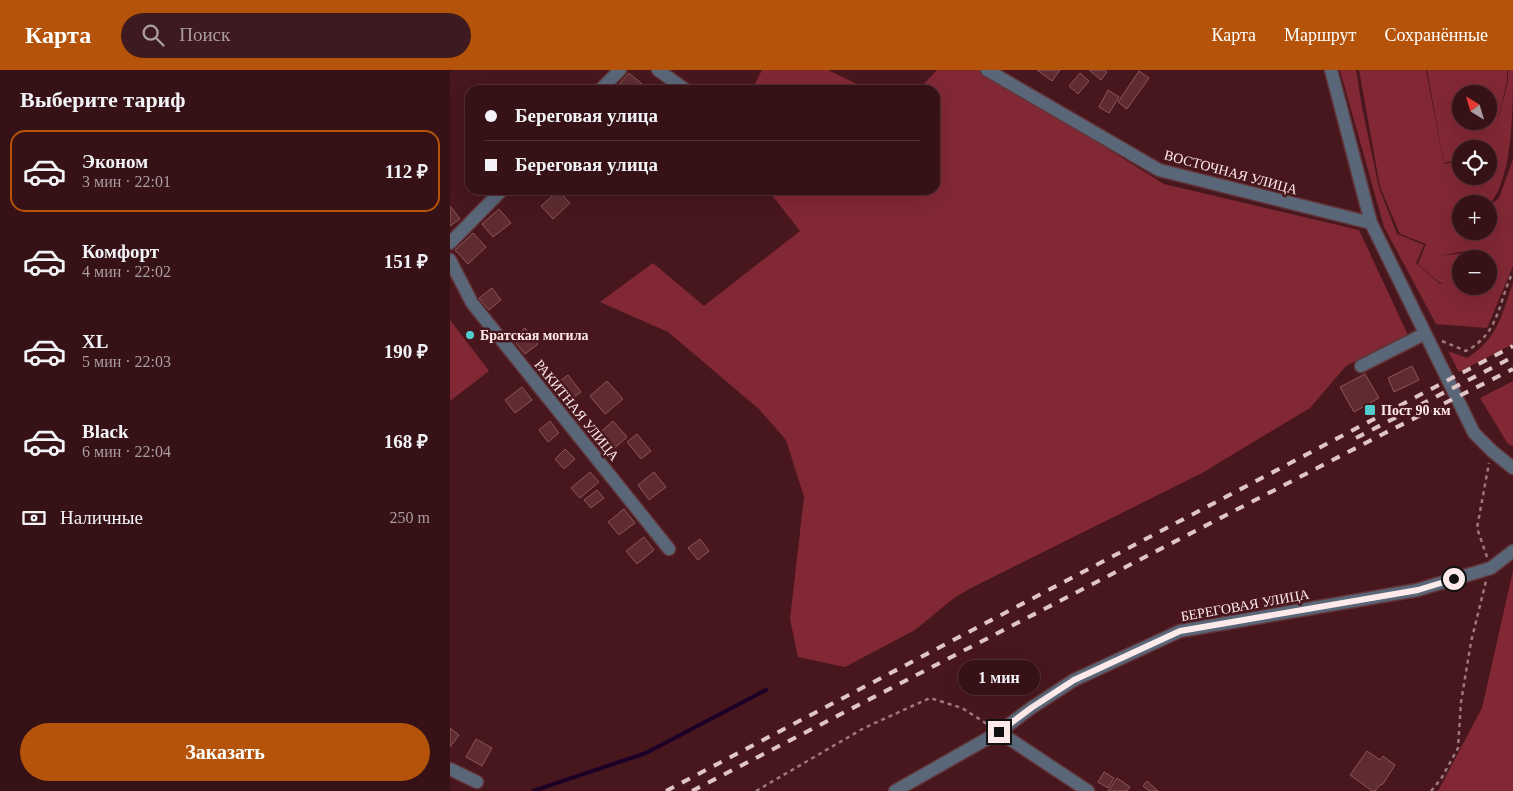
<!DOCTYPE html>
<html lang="ru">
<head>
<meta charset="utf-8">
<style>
  :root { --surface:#361116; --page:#3d1a1f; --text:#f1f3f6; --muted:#aa9da1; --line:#503135; --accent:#b45309 }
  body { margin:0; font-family:"Times New Roman",serif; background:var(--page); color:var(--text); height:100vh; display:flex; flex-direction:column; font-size:19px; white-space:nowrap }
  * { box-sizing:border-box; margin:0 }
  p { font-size:16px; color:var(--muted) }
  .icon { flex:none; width:28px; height:28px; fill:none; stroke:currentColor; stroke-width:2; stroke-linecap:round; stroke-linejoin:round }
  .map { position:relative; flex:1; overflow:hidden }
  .sheet { display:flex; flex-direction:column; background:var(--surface); width:450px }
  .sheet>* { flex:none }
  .banner { position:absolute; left:15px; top:15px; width:475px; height:110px; border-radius:15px; box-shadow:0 5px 20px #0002,0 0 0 1px var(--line); display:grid; align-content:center; height:110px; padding:0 20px; background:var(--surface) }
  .needle { width:32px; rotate:322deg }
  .tools { position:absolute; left:1002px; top:15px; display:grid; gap:10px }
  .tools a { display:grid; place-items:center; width:45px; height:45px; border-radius:50%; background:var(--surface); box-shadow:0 5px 20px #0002,0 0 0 1px var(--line); font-size:25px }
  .end { position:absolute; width:22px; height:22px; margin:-11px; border:6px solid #ffeaeb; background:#111; box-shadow:0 0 0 2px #111 }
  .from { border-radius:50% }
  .bubble { position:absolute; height:35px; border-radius:18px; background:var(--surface); box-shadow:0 5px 20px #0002,0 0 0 1px var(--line); font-size:16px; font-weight:700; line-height:35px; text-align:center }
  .banner b { display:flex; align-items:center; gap:18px; height:48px; font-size:19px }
  .banner b+b { border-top:1px solid var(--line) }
  .banner i { width:12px; height:12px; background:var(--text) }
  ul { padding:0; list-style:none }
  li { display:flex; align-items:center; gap:15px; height:82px; margin:0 10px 8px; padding:0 10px; border:2px solid transparent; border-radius:15px }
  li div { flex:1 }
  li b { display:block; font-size:19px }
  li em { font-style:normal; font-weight:700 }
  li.current { border-color:var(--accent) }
  li>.icon { width:45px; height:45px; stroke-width:1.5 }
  h2 { padding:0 20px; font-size:22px; line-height:60px }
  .pay { display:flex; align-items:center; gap:12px; height:55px; padding:0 20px; font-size:19px }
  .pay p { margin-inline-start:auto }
  .button { display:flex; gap:10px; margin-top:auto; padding:10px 20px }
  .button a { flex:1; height:58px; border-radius:30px; background:var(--accent); color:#fff; font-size:20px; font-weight:700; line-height:58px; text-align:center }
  header { display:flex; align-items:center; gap:30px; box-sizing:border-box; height:70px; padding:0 25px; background:var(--accent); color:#fff }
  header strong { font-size:24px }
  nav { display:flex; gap:28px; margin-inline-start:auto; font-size:18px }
  .search { width:350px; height:45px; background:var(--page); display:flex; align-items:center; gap:12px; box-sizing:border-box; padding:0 18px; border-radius:28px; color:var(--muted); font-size:19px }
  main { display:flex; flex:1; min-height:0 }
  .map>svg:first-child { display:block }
</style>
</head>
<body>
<header>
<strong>Карта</strong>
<div class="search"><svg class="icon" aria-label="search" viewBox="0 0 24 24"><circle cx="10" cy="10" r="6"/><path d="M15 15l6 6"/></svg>Поиск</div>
<nav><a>Карта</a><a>Маршрут</a><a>Сохранённые</a></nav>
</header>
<main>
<section class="sheet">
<h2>Выберите тариф</h2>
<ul>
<li class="current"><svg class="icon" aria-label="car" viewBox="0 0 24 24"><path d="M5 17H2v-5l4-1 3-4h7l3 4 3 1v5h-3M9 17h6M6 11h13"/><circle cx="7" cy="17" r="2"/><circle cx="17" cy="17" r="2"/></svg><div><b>Эконом</b><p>3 мин · 22:01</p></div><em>112 ₽</em></li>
<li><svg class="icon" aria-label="car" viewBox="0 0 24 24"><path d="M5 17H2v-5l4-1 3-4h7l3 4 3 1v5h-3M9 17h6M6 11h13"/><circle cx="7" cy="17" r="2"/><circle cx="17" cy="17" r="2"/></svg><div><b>Комфорт</b><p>4 мин · 22:02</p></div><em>151 ₽</em></li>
<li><svg class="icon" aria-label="car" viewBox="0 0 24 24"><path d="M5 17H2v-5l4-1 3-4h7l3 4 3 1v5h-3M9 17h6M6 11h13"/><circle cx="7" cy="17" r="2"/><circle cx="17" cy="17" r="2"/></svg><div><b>XL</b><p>5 мин · 22:03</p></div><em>190 ₽</em></li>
<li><svg class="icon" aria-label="car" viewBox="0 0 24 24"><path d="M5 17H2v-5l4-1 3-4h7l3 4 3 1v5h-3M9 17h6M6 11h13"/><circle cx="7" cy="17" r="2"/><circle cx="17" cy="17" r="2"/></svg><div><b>Black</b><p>6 мин · 22:04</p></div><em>168 ₽</em></li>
</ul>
<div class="pay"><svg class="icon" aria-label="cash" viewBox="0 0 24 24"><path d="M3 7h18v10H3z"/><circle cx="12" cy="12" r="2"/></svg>Наличные<p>250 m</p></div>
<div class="button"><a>Заказать</a></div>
</section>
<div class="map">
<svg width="1063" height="721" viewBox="0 0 1063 721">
  <rect width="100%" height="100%" fill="#48171d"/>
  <!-- green -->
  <g fill="#822835" fill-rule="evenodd">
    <path d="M 312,0 L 378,0 L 419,20 L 302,20 Z"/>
    <path d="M 487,0 L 531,0 L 714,114 L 909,160 L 958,265 L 896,296 L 860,338 L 752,403 L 521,518 L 504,528 L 465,560 L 395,597 L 348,587 L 340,549 L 354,427 L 336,370 L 309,339 L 218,262 L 150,232 L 203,193 L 254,236 L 350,161 L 318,120 L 485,120 L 485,20 L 468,20 Z"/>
    <path d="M 890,0 L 906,0 L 912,37 L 929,118 L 947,164 L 974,175 L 966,193 L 990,214 L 994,212 L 990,213 L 968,194 L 976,174 L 950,164 L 930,117 L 909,0 L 976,0 L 994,94 L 1011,91 L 1011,106 L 1039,106 L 1039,85 L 1058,11 L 1058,0 L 1063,0 C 1063,38 1063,109 1039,135 L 1011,134 L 1011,161 L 1039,161 L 1039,136 L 1049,128 L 1063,89 L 1063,196 L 1037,258 L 986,254 L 934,157 ZM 1015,181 L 1035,184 L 1039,190 L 1039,216 L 1011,216 L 1011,189 L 1038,189 L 1035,185 L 1015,183 L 989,186 Z"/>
    <path d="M 977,0 L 1057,0 L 1057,11 L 1040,84 L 1039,79 L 1011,79 L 1011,89 L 994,93 ZM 1011,24 L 1039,24 L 1039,51 L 1011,51 Z"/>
    <path d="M 1063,212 L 1063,274 L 1009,302 L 998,281 L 1017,288 C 1048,269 1052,244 1063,212 Z"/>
    <path d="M 0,250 L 39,301 L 0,331 Z"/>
    <path d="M 1063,311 L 1063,376 L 1058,374 L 1030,328 Z"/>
    <path d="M 1063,501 L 1063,721 L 988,721 L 1032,638 Z"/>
  </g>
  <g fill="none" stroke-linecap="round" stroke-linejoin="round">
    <!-- stream -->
    <path stroke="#1d0027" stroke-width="4" d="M 83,721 L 196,683 L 316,620"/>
  </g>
  <!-- building -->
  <g fill="#5f2c30" stroke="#8d5559">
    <path d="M 587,0 L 610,0 L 602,11 Z"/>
    <path d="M 639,0 L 655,0 L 657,2 L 651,10 Z"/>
    <path d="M 689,1 L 699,8 L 677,39 L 668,32 Z"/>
    <path d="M 179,3 L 199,20 L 164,20 Z"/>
    <path d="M 630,3 L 639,11 L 628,24 L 619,16 Z"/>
    <path d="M 658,20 L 669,27 L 659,43 L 649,37 Z"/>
    <path d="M 108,121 L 120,133 L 103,149 L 91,136 Z"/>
    <path d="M 0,136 L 10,149 L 0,156 Z"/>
    <path d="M 49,139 L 61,153 L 43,167 L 32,154 Z"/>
    <path d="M 23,163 L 36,177 L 18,194 L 5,180 Z"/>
    <path d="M 42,218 L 51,230 L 39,240 L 29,228 Z"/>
    <path d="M 75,258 L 88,274 L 75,284 L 62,268 Z"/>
    <path d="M 962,296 L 969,310 L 944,322 L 938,308 Z"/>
    <path d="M 915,304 L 929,328 L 904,342 L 890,317 Z"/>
    <path d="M 118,305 L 131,322 L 116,333 L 103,316 Z"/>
    <path d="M 157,311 L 173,329 L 155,344 L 140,326 Z"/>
    <path d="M 72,317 L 82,330 L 65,343 L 55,330 Z"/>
    <path d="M 100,351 L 109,363 L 98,372 L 89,360 Z"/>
    <path d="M 163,351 L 177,367 L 159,383 L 145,367 Z"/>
    <path d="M 187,364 L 201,381 L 191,389 L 177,372 Z"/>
    <path d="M 115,379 L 125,389 L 114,399 L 105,389 Z"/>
    <path d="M 140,402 L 149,412 L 130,428 L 121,418 Z"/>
    <path d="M 204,402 L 216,417 L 199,430 L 188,415 Z"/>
    <path d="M 147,420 L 154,428 L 141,438 L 134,430 Z"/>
    <path d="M 174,439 L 185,453 L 169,465 L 158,452 Z"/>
    <path d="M 194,467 L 204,480 L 187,494 L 176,481 Z"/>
    <path d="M 250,469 L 259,481 L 248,490 L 238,478 Z"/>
    <path d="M 0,658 L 9,665 L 0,677 Z"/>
    <path d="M 26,669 L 42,678 L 32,696 L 16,687 Z"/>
    <path d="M 917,681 L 930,690 L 933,686 L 945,695 L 933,714 L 930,715 L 925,721 L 922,721 L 900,705 Z"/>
    <path d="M 654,702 L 664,708 L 658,718 L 648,712 Z"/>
    <path d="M 667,708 L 680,717 L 677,721 L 658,721 Z"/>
    <path d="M 697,711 L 708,721 L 699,721 L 693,716 Z"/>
  </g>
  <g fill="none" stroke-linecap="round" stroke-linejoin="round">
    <!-- minor casing -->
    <g stroke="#62353a" stroke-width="15">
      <g id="minor">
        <path d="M 208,0 L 236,20"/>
        <path d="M 537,0 L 709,100 L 921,153"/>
        <path d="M 881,0 L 921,153 L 1024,363 L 1042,381 L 1063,398"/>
        <path d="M 150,20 L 170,0"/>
        <path d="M 0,173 L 52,120"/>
        <path d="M 0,190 L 22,233 L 219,479"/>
        <path d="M 911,296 L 974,264"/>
        <path d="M 549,662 L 638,721"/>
        <path d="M 0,699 L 27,712"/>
        <path d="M 445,721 L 549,662 L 581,638 L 624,610 L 730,561 L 967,520 L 1041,498 L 1063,481"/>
      </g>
    </g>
    <!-- path -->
    <g stroke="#9d797d" stroke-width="2.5" stroke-dasharray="4 4" stroke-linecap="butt">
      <path d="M 992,271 L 1016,281 C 1050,263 1048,232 1063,202"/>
      <path d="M 1037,487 L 1027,458 L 1039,393"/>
      <path d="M 306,721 L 414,658 L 480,628 L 512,638 L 537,654"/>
      <path d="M 981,721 L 991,709 L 1008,678 L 1011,632 L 1021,572 L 1036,511"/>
    </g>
    <!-- minor -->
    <use href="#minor" stroke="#5a6779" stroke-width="12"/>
    <!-- rail -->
    <g stroke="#dfc5c7" stroke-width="4" stroke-dasharray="9 9" stroke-linecap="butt">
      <path d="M 906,368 L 1063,287"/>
      <path d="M 216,721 L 1063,276"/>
      <path d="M 242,721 L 933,364 L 1063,299"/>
    </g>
  </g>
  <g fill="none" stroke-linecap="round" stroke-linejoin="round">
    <!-- route -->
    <path stroke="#ffeaeb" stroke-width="6" d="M 549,662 L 581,638 L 624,610 L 730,561 L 968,520 L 1004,509"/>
  </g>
  <!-- markers -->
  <g fill="#52cdce" stroke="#48171d" stroke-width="2">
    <circle cx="20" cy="265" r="5"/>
    <rect x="914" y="334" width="12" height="12" rx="2.5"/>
  </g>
  <g text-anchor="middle" stroke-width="5" stroke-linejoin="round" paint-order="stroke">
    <!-- street labels -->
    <g font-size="14" fill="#ffeaeb" stroke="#48171d">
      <text transform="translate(781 102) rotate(15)" y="5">ВОСТОЧНАЯ УЛИЦА</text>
      <text transform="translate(127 340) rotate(51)" y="5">РАКИТНАЯ УЛИЦА</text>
      <text transform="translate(795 535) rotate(-10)" y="5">БЕРЕГОВАЯ УЛИЦА</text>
    </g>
    <!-- poi labels -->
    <g font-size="14" font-weight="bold" fill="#ffeaeb" stroke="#48171d" text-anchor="start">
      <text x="30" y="270">Братская могила</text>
      <text x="931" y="345">Пост 90 км</text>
    </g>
  </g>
</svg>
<div class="tools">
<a><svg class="needle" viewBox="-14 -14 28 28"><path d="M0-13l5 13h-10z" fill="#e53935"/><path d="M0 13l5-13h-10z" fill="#aa9da1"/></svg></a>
<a><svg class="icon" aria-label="locate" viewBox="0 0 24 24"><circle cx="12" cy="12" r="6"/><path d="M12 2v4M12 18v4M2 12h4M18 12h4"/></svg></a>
<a>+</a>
<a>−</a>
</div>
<i class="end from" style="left:1004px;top:509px"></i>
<i class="end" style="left:549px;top:662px"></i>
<div class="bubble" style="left:508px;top:590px;width:82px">1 мин</div>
<div class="banner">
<b><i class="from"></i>Береговая улица</b>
<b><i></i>Береговая улица</b>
</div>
</div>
</main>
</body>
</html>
